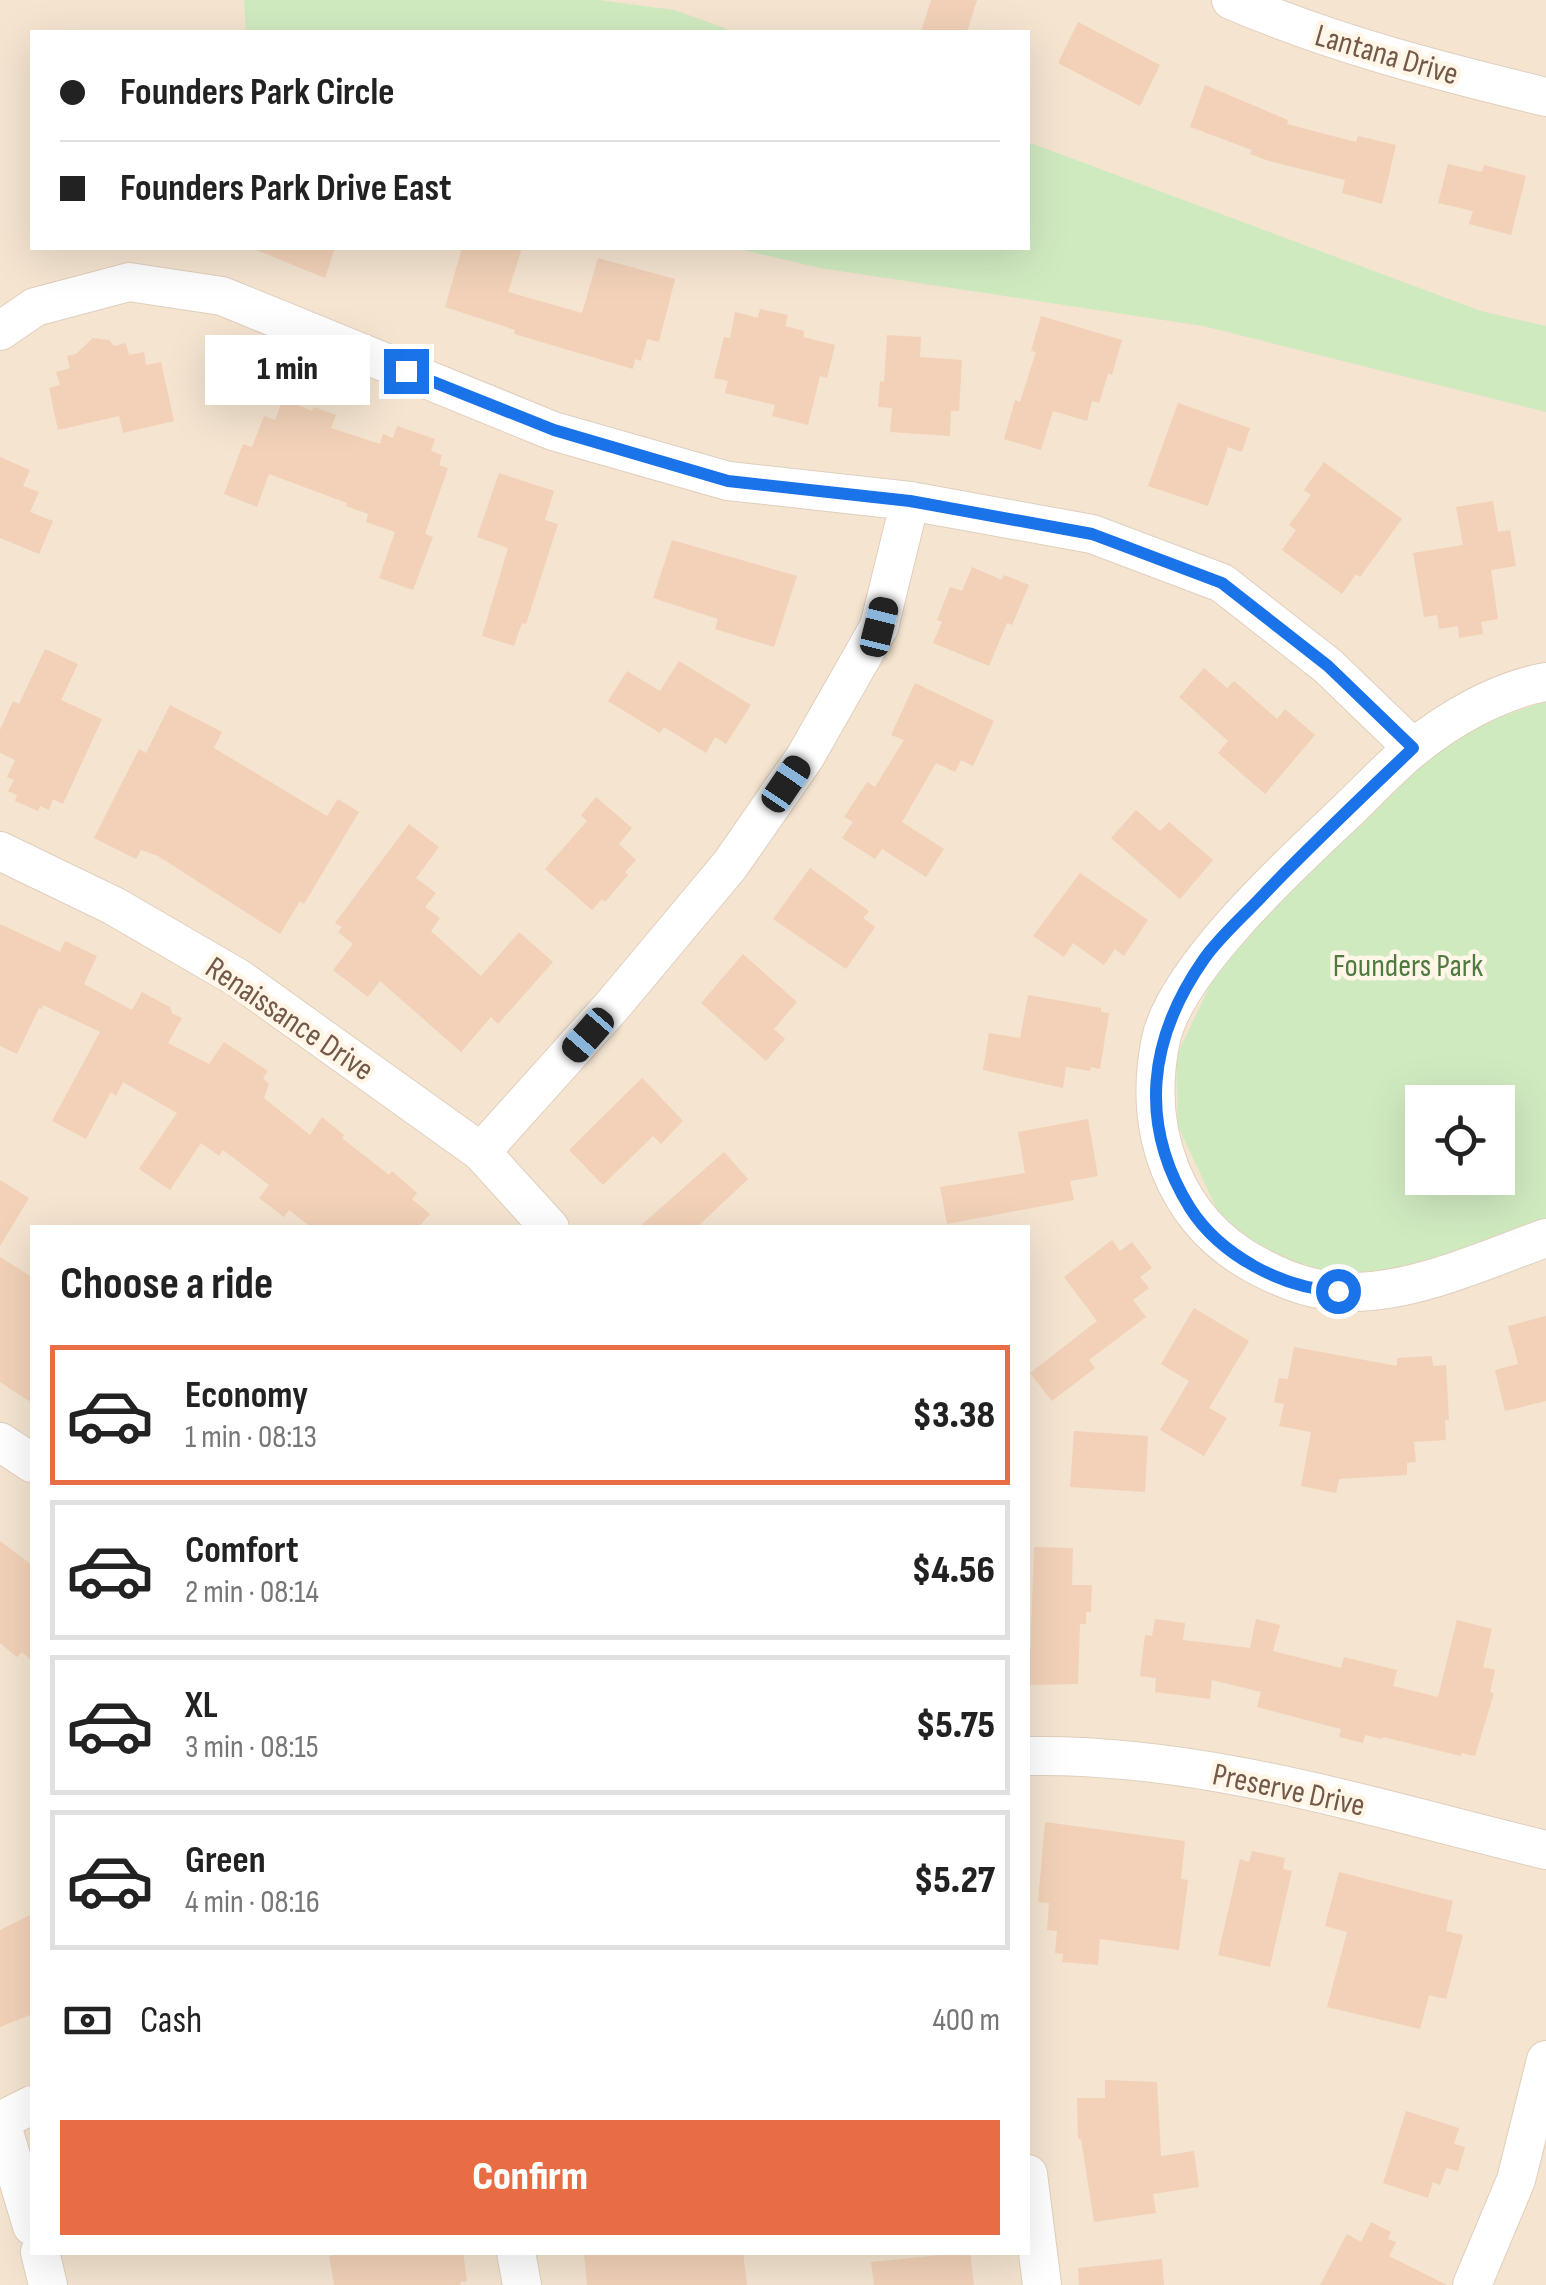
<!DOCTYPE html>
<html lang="en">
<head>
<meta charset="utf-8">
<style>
  :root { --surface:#fff; --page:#f6f6f6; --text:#222; --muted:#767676; --line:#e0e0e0; --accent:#e96d44 }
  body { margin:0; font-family:"Sofia Sans Condensed",sans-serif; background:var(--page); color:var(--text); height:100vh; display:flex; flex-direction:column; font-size:38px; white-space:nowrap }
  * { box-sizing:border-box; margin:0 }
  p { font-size:32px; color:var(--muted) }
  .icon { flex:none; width:55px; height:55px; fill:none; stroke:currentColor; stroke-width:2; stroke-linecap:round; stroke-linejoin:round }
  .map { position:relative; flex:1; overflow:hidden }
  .details { position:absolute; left:30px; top:1225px; width:1000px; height:1030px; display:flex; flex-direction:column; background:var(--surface); border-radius:0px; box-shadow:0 10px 40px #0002 }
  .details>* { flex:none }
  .top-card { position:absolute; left:30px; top:30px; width:1000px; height:220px; border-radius:0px; box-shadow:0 10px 40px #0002; display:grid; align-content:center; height:220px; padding:0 30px; background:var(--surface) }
  .controls { position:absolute; left:1405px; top:1085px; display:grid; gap:20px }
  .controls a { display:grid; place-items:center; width:110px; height:110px; border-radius:0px; background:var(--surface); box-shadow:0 10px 40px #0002; font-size:50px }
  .end { position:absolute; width:45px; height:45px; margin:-22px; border:12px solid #1a73e8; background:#fff; box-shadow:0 0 0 5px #fff }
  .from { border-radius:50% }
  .bubble { position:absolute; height:70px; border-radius:0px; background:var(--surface); box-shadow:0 10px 40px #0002; font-size:32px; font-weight:800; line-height:70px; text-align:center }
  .car { position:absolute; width:30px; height:60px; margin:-30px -15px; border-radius:12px; box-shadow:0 0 8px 2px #0007; background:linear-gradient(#222 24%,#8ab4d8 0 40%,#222 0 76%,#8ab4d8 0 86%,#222 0) }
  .top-card b { display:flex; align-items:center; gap:35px; height:95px; font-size:38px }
  .top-card b+b { border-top:2px solid var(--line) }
  .top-card i { width:25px; height:25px; background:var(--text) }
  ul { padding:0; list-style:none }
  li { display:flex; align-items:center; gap:30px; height:140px; margin:0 20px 15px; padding:0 10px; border:5px solid var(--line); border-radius:0px }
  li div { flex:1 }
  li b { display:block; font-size:38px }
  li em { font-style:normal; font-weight:800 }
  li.active { border-color:var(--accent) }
  li>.icon { width:90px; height:90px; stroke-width:1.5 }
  h2 { padding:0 30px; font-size:45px; line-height:120px }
  .pay { display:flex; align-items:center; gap:25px; height:110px; padding:0 30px; font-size:38px }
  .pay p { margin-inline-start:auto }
  .cta { display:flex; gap:20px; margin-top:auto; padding:20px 30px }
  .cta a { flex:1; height:115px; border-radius:0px; background:var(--accent); color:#fff; font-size:40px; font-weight:800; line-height:115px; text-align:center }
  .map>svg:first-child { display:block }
</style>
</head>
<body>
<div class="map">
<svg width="1546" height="2285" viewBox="0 0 1546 2285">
  <rect width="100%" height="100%" fill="#fcf3e1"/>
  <!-- residential -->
  <path fill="#f4e4d0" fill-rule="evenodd" d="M 0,0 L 1546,0 L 1546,2285 L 0,2285 ZM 32,32 L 1028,32 L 1028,248 L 32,248 ZM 1422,1102 L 1498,1102 L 1498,1178 L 1422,1178 ZM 32,1228 L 1028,1228 L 1028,2252 L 32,2252 Z"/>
  <!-- green -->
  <g fill="#d0eac0" fill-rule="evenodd">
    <path d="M 244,0 L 599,0 L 674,10 L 735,32 L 246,32 Z"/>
    <path d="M 1028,142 L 1481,311 L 1546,326 L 1546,412 L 1203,326 L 820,268 L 734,248 L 1028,248 Z"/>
    <path d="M 1546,701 L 1546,1231 L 1377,1286 L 1291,1272 L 1220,1216 L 1178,1126 L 1176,1057 L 1215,975 L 1413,748 ZM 1422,1102 L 1498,1102 L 1498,1178 L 1422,1178 Z"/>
  </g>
  <!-- building -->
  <g fill="#f2d1b8">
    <path d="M 931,0 L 977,0 L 967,32 L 921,32 Z"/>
    <path d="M 1078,22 L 1160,65 L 1140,106 L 1058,63 Z"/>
    <path d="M 1205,85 L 1288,120 L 1287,124 L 1356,142 L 1358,136 L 1396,145 L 1382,204 L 1342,193 L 1345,180 L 1269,161 L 1250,154 L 1252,150 L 1190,127 Z"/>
    <path d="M 1448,164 L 1482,172 L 1484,165 L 1526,176 L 1511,235 L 1469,224 L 1473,211 L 1438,203 Z"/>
    <path d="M 251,248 L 335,248 L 325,278 Z"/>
    <path d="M 462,248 L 522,248 L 508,292 L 582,313 L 598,258 L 675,279 L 659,342 L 647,339 L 641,361 L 635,359 L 633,369 L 514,334 L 515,330 L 445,307 Z"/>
    <path d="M 760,309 L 788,315 L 785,326 L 804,331 L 803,337 L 835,345 L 827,378 L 820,376 L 808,425 L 772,416 L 775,405 L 725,393 L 728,381 L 714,378 L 724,337 L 730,338 L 735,312 L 758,318 Z"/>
    <path d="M 1041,316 L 1122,340 L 1112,375 L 1108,374 L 1099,403 L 1092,401 L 1087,421 L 1053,411 L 1041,450 L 1004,439 L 1015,400 L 1020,402 L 1036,352 L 1031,351 Z"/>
    <path d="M 887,335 L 921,337 L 920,357 L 962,360 L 959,411 L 951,411 L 950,436 L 890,432 L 892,408 L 878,407 L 880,381 L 884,382 Z"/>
    <path d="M 93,338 L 109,340 L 114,346 L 126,343 L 129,355 L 144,352 L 146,365 L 161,362 L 174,421 L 123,433 L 119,416 L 58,430 L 49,388 L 60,385 L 56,372 L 70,368 L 67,356 L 76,354 Z"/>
    <path d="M 283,399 L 312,411 L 314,407 L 336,415 L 331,428 L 380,444 L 383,434 L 393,438 L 397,426 L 435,439 L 431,451 L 442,455 L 439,465 L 448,468 L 425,534 L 433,537 L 413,590 L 379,578 L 395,532 L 366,522 L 368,514 L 346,506 L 347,503 L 269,474 L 257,507 L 224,494 L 243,444 L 252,447 L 264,416 L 275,420 Z"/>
    <path d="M 1178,403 L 1250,428 L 1242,452 L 1228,447 L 1208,506 L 1148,486 Z"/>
    <path d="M 0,457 L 30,470 L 23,486 L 39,492 L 30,512 L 53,521 L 39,554 L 0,538 Z"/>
    <path d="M 1324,462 L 1402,519 L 1360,577 L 1356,574 L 1342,594 L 1282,550 L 1296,530 L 1289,525 L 1311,495 L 1304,490 Z"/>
    <path d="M 499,473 L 554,491 L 545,520 L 558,524 L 526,624 L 522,623 L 514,646 L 482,636 L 508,548 L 477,537 Z"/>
    <path d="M 1493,501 L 1498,532 L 1510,530 L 1516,566 L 1491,570 L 1498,619 L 1481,622 L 1483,634 L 1459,638 L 1458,626 L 1439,629 L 1437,615 L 1424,617 L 1413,553 L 1463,545 L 1456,507 Z"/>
    <path d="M 672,540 L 797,576 L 774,647 L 715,629 L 718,619 L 653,598 Z"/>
    <path d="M 972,567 L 1002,580 L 1004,575 L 1029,585 L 1012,625 L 1007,623 L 989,666 L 933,643 L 942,622 L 937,620 L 950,587 L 962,591 Z"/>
    <path d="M 45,649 L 78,664 L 61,700 L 102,719 L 63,804 L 53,799 L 49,810 L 40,806 L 38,811 L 15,801 L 17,795 L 8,791 L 14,780 L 7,777 L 15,760 L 0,753 L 0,730 L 13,701 L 19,704 Z"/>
    <path d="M 679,661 L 751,705 L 726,744 L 715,737 L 706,753 L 664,727 L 660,733 L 608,701 L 627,671 L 660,691 Z"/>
    <path d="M 1204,668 L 1227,688 L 1234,681 L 1277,719 L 1285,709 L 1315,735 L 1265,794 L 1218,753 L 1228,741 L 1179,697 Z"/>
    <path d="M 915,683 L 994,721 L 973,766 L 961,760 L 955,772 L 936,763 L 902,822 L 944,849 L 926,877 L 882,849 L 875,859 L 842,838 L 853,822 L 844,817 L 867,782 L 875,787 L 904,740 L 891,735 Z"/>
    <path d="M 170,705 L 222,732 L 214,748 L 327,816 L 338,799 L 359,812 L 304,904 L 300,901 L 280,934 L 158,856 L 141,850 L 136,859 L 94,838 L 139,749 L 146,753 Z"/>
    <path d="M 596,797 L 632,828 L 619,844 L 636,860 L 625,872 L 628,875 L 605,902 L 602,899 L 592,910 L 545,869 L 587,821 L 581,815 Z"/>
    <path d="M 1136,810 L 1160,831 L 1169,822 L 1213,860 L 1180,899 L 1111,838 Z"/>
    <path d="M 409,824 L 439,847 L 416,878 L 436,893 L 425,907 L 440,918 L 431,931 L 481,976 L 519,932 L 553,962 L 498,1024 L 491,1017 L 461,1052 L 380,981 L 368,997 L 333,970 L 353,944 L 338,932 L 342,927 L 335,923 Z"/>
    <path d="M 810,868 L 869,911 L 863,918 L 875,927 L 846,969 L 773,919 Z"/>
    <path d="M 1080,873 L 1148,920 L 1124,956 L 1115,949 L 1104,965 L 1073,943 L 1064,957 L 1033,936 Z"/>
    <path d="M 0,924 L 60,952 L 65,941 L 97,956 L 84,984 L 132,1010 L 142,992 L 170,1007 L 172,1013 L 182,1018 L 168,1043 L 209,1064 L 224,1042 L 268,1071 L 263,1078 L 269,1084 L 264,1098 L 310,1135 L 322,1117 L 344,1135 L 342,1138 L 389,1175 L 392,1171 L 417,1193 L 412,1199 L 430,1214 L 418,1228 L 312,1228 L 289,1210 L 284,1217 L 259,1198 L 269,1185 L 223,1150 L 219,1156 L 201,1143 L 170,1190 L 139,1169 L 177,1113 L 123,1082 L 116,1096 L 111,1092 L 86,1139 L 52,1121 L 100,1032 L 43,1005 L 42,1009 L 39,1008 L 17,1054 L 0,1046 Z"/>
    <path d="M 743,954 L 797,1002 L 774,1029 L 785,1039 L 766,1061 L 701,1003 Z"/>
    <path d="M 1028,995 L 1101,1008 L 1101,1012 L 1109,1013 L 1100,1069 L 1091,1067 L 1090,1071 L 1066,1067 L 1063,1088 L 983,1070 L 989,1033 L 1020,1038 Z"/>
    <path d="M 642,1078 L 683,1121 L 661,1144 L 653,1136 L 603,1185 L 569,1150 Z"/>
    <path d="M 1088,1119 L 1098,1176 L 1070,1181 L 1074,1200 L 947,1224 L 940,1187 L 1025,1173 L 1018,1132 Z"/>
    <path d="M 724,1152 L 748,1179 L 696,1228 L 638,1228 Z"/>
    <path d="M 0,1180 L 29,1198 L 0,1246 Z"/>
    <path d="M 1112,1240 L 1120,1251 L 1132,1242 L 1152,1268 L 1140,1277 L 1149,1288 L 1133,1300 L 1146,1317 L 1089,1360 L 1095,1368 L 1052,1401 L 1030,1373 L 1097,1321 L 1064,1277 Z"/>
    <path d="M 0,1257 L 32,1277 L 32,1403 L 0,1382 Z"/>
    <path d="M 1194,1308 L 1249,1341 L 1209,1408 L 1227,1418 L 1204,1456 L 1160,1430 L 1189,1381 L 1161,1364 Z"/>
    <path d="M 1546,1316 L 1546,1401 L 1505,1411 L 1495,1370 L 1518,1364 L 1508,1326 Z"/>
    <path d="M 1294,1347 L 1397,1366 L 1397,1358 L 1432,1356 L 1433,1366 L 1446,1365 L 1449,1420 L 1445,1420 L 1446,1440 L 1414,1442 L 1416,1462 L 1407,1463 L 1407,1475 L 1339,1479 L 1336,1493 L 1301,1486 L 1311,1432 L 1279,1426 L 1284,1404 L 1274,1402 L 1279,1378 L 1288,1379 Z"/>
    <path d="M 1074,1431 L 1148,1436 L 1145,1492 L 1070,1487 Z"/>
    <path d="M 0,1541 L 32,1565 L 32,1661 L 22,1652 L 17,1657 L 0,1643 Z"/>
    <path d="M 1034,1547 L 1073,1548 L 1072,1585 L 1092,1585 L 1091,1612 L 1086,1612 L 1086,1624 L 1080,1624 L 1078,1684 L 1029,1685 Z"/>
    <path d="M 1155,1619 L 1185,1623 L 1183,1640 L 1250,1648 L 1256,1619 L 1280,1625 L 1273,1651 L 1341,1668 L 1344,1657 L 1397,1670 L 1393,1686 L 1438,1697 L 1457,1620 L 1492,1629 L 1483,1667 L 1495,1670 L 1490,1692 L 1494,1693 L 1475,1756 L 1461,1753 L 1461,1756 L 1383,1737 L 1382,1739 L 1365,1735 L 1363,1743 L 1339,1737 L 1341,1729 L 1257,1707 L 1261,1692 L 1212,1680 L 1210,1699 L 1155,1692 L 1156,1678 L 1140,1676 L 1145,1635 L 1152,1636 Z"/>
    <path d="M 1045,1822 L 1185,1841 L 1181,1879 L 1188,1880 L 1179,1950 L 1100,1939 L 1098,1965 L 1062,1962 L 1063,1954 L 1055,1953 L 1057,1931 L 1047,1930 L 1049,1903 L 1038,1902 Z"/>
    <path d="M 1252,1851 L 1285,1858 L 1283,1869 L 1292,1871 L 1270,1967 L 1218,1955 L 1240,1859 L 1249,1862 Z"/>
    <path d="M 1339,1872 L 1453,1901 L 1446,1931 L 1463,1935 L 1446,1999 L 1429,1995 L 1420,2029 L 1327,2007 L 1347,1932 L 1325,1926 Z"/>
    <path d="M 32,1914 L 32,2014 L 0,2027 L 0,1930 Z"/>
    <path d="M 1105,2080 L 1157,2082 L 1161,2156 L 1194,2151 L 1199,2187 L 1153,2194 L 1156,2213 L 1094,2222 L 1081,2139 L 1078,2139 L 1077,2098 L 1105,2098 Z"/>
    <path d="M 1406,2111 L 1459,2128 L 1454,2144 L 1465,2147 L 1458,2171 L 1446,2168 L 1440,2185 L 1433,2182 L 1428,2198 L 1383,2183 Z"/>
    <path d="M 1371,2222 L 1391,2232 L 1388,2239 L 1396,2242 L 1389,2256 L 1447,2285 L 1320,2285 L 1347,2234 L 1361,2242 Z"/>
    <path d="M 354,2252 L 463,2252 L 467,2281 L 460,2282 L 461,2285 L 334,2285 L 329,2256 Z"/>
    <path d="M 584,2252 L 743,2252 L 747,2285 L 587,2285 Z"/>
    <path d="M 970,2252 L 974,2285 L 874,2285 L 871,2262 Z"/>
    <path d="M 1162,2259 L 1164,2285 L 1079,2285 L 1078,2268 Z"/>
  </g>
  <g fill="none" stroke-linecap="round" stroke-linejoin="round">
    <!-- minor casing -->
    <g stroke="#e1cfbd" stroke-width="40">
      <g id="minor">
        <path d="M 1231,0 C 1333,44 1439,71 1546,97"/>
        <path d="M 0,331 L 35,307 L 129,282 L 222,296 L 553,431 L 728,481 L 910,501 L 1092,534 L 1222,583 L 1328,666 L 1413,748"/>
        <path d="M 1546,682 C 1499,690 1449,719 1412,749 C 1389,768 1368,791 1346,812 C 1292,863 1177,968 1161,1039 C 1142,1130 1173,1220 1256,1265 C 1289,1283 1320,1293 1357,1292 C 1421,1290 1486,1259 1546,1238"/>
        <path d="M 0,851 L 114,906 L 238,978 L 481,1152 L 550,1228"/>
        <path d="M 481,1152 L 613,1005 L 730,865 L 805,757 L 879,627 L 910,501"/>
        <path d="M 0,1442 L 32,1463"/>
        <path d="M 1028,1756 C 1203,1753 1377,1809 1546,1850"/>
        <path d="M 0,2119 L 32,2226"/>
        <path d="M 0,2121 L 32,2105"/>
        <path d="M 1028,2174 L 1042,2285"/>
        <path d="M 40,2252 L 48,2285"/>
        <path d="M 516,2252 L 522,2285"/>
        <path d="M 1472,2285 L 1516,2180 L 1546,2060"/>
      </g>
    </g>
    <!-- minor -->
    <use href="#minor" stroke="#fff" stroke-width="38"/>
  </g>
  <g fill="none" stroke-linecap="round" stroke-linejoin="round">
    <!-- route -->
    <path stroke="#1a73e8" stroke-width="12" d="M 406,371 L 554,430 L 728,481 L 910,501 L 1092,534 L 1124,546 L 1222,583 L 1328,666 L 1413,748 C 1363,796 1313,843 1266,892 C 1246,914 1221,935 1204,959 C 1148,1039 1138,1124 1190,1208 C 1220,1255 1283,1289 1338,1291"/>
  </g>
  <g text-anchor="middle" stroke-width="9" stroke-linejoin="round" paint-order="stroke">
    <!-- street labels -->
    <g font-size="32" fill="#745948" stroke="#fff6e8">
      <text transform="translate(1387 54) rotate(16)" y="11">Lantana Drive</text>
      <text transform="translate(290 1018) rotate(34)" y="11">Renaissance Drive</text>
      <text transform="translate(1289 1789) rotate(12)" y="11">Preserve Drive</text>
    </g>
    <!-- park labels -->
    <g font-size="32" fill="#4f7a40" stroke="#fff6e8">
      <text x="1408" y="976">Founders Park</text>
    </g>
  </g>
</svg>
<div class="controls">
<a><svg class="icon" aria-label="locate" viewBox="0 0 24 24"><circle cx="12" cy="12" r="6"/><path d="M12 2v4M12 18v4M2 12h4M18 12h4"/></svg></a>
</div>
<i class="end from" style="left:1338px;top:1291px"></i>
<i class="end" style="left:406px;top:371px"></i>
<div class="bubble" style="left:205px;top:335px;width:165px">1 min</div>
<i class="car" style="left:879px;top:627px;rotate:14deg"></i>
<i class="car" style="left:786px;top:784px;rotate:34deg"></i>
<i class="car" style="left:588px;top:1035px;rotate:221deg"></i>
<div class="top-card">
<b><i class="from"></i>Founders Park Circle</b>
<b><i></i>Founders Park Drive East</b>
</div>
<section class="details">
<h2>Choose a ride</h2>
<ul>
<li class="active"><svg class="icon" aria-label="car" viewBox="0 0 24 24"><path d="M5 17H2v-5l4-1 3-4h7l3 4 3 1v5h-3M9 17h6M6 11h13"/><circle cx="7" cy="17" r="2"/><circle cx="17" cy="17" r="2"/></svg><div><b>Economy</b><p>1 min · 08:13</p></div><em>$3.38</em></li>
<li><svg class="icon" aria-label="car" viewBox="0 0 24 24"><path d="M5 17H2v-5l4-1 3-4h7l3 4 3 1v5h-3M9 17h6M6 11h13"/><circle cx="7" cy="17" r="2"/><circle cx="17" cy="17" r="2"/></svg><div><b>Comfort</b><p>2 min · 08:14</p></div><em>$4.56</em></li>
<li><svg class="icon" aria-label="car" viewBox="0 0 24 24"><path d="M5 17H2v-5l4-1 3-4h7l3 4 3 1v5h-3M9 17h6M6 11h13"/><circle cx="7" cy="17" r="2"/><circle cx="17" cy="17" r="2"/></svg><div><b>XL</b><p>3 min · 08:15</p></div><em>$5.75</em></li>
<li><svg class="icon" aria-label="car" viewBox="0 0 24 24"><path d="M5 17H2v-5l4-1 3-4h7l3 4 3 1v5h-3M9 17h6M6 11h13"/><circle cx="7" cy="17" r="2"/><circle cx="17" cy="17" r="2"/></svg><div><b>Green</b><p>4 min · 08:16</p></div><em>$5.27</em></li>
</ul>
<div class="pay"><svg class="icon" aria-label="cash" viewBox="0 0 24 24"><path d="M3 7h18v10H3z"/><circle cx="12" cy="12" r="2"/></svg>Cash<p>400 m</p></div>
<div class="cta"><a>Confirm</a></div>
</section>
</div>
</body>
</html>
